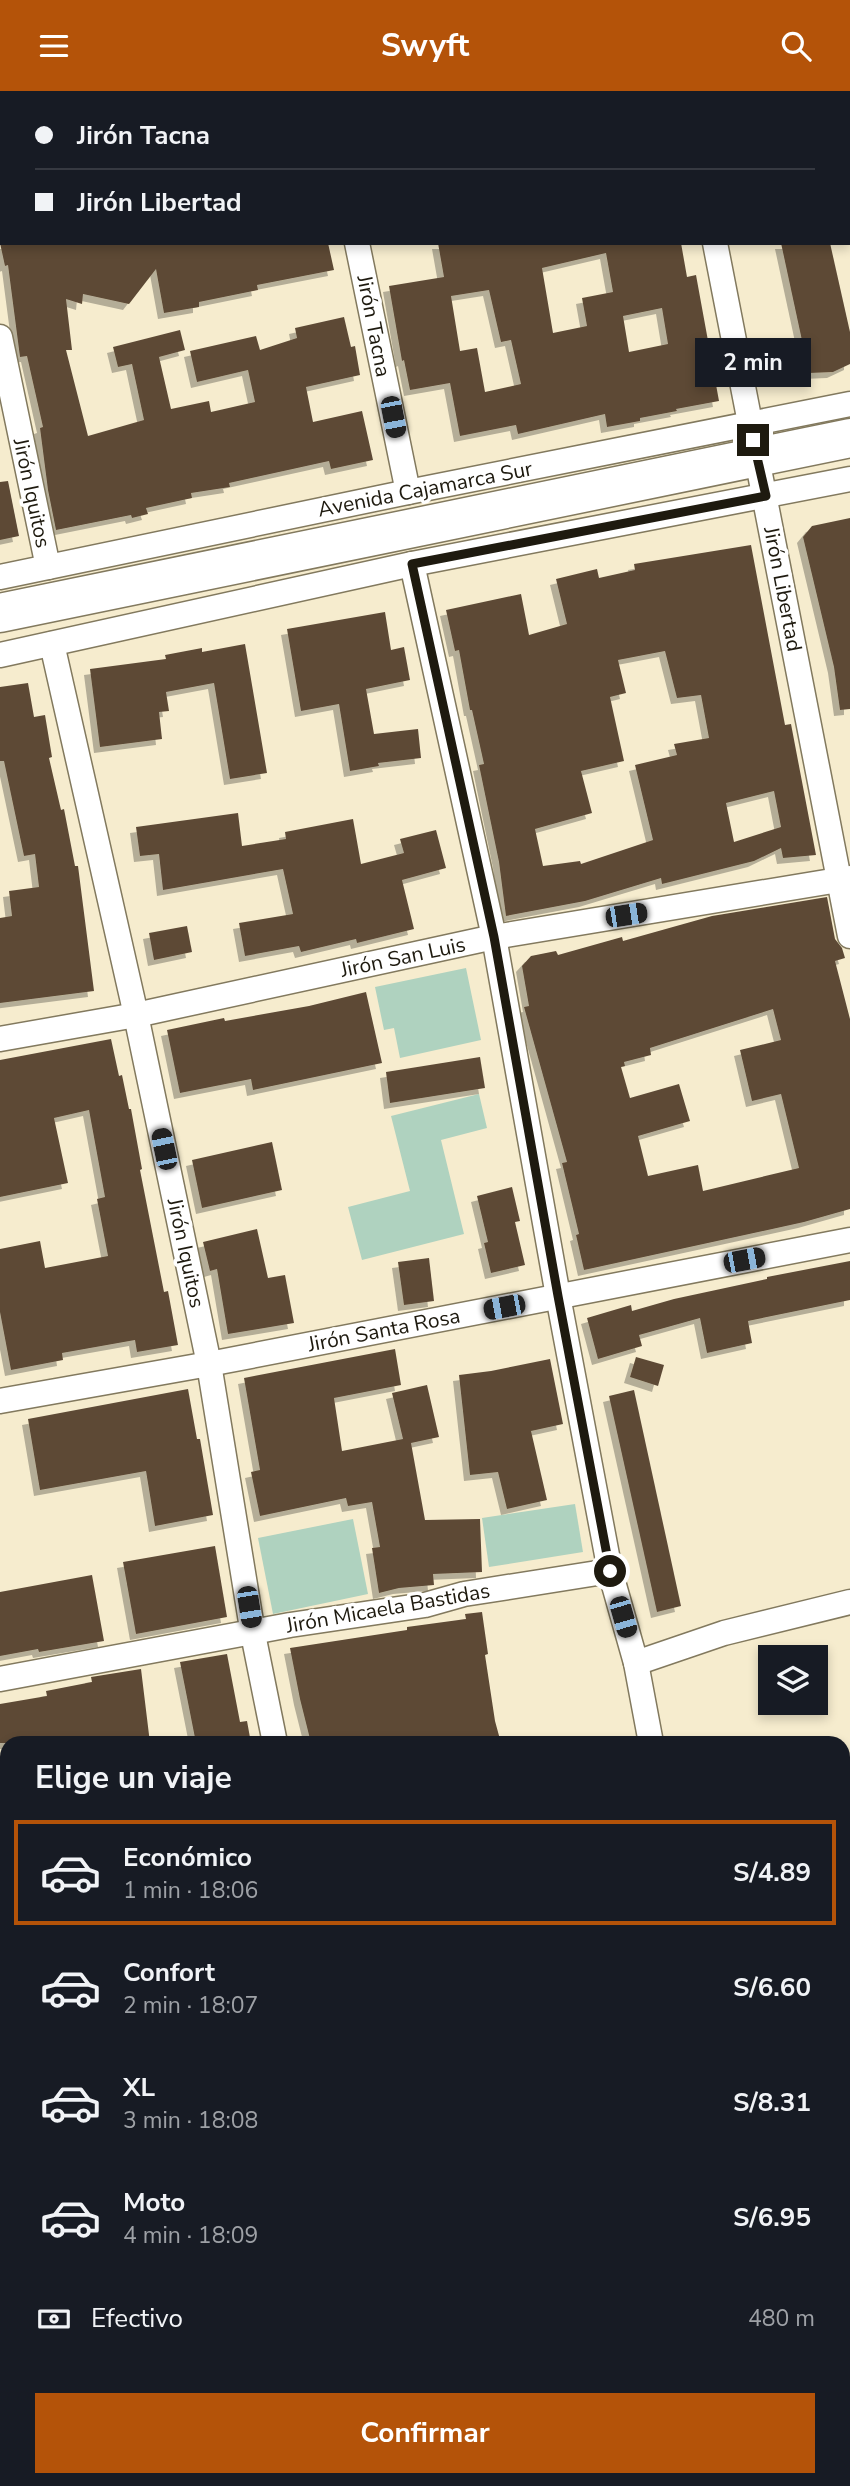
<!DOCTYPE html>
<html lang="es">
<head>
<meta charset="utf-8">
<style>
  :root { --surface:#171b24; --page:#242831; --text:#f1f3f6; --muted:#9ea1a6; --line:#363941; --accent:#b45309 }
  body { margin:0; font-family:"Nunito Sans",sans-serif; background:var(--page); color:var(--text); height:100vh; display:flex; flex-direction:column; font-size:26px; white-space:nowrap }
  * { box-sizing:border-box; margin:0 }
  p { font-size:23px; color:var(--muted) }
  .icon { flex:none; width:38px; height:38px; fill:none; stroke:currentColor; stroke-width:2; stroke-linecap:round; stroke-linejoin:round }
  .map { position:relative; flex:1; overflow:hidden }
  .details { position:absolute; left:0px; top:1645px; width:850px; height:751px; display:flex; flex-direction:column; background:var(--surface); border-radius:21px 21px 0 0; box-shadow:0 4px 10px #0003 }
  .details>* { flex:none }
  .guide { position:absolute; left:0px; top:0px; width:850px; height:154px; box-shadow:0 4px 10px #0003; display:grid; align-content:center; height:154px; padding:0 35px; background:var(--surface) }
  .fabs { position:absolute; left:758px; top:1554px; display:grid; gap:14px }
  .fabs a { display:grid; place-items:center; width:70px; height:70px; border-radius:0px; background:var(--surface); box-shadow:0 4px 10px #0003; font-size:35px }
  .end { position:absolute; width:32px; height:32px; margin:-16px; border:9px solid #1e1a0f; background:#fff; box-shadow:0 0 0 4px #fff }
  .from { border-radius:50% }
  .bubble { position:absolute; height:49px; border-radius:0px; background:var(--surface); box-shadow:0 4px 10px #0003; font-size:23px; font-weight:700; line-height:49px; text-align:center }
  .car { position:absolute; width:21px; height:42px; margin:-21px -10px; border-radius:9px; box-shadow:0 0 5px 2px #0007; background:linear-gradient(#222 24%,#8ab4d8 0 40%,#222 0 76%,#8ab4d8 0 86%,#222 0) }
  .guide b { display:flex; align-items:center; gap:24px; height:66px; font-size:26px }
  .guide b+b { border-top:2px solid var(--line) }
  .guide i { width:18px; height:18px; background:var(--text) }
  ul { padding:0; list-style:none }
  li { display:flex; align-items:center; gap:21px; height:105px; margin:0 14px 10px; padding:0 21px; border:4px solid transparent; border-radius:0px }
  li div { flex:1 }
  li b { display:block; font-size:26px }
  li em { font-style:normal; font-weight:700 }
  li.active { border-color:var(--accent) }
  li>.icon { width:63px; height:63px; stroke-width:1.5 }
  h2 { padding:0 35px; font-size:32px; line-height:84px }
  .pay { display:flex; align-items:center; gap:18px; height:77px; padding:0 35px; font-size:26px }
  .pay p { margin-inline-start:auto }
  .cta { display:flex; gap:14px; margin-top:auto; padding:14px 35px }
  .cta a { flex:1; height:80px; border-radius:0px; background:var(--accent); color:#fff; font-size:28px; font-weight:700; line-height:80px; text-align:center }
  header { display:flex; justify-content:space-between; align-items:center; height:91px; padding:0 35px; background:var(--accent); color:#fff; font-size:32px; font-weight:700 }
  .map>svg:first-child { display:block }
</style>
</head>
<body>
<header><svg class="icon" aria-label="menu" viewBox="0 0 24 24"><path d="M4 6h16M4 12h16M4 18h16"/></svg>Swyft<svg class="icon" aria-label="search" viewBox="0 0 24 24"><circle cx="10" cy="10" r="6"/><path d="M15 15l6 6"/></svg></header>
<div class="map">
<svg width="850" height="2395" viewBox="0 0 850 2395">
  <defs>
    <filter id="shadow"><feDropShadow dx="-6" dy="6" stdDeviation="0" flood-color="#0004"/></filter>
  </defs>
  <rect width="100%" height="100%" fill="#f6ecce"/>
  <!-- green -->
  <g fill="#afd2bf">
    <path d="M 466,877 L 481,949 L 400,967 L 394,937 L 384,939 L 375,896 Z"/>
    <path d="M 479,1003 L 487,1037 L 441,1049 L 464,1143 L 362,1169 L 348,1116 L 410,1100 L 391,1025 Z"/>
    <path d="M 575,1413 L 583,1461 L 489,1476 L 482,1427 Z"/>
    <path d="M 353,1428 L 368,1503 L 273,1523 L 258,1447 Z"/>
  </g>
  <!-- building -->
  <g fill="#5d4a36" fill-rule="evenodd" filter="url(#shadow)">
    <path d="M 0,152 L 328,152 L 334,179 L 257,194 L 258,199 L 199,211 L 199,216 L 164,222 L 156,178 L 129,213 L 83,203 L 82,213 L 66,208 L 72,259 L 66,259 L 88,345 L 144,329 L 132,273 L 118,276 L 113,256 L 180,239 L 185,259 L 159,266 L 171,318 L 209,310 L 211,321 L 255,311 L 248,279 L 197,291 L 190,260 L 256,245 L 260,259 L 297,247 L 295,237 L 344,226 L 351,256 L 355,255 L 360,284 L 306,296 L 313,331 L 362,320 L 373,369 L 331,378 L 329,370 L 229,392 L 230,396 L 191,402 L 192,407 L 146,417 L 148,423 L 132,427 L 131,424 L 56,439 L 48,399 L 40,337 L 43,336 L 27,265 L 20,266 L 8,174 L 5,175 Z"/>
    <path d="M 438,152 L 681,152 L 687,186 L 696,184 L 719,310 L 676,318 L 677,320 L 640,327 L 640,330 L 607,336 L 605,323 L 518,343 L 516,334 L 460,345 L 450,292 L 410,299 L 404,269 L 402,270 L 389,195 L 444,186 ZM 606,162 L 613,201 L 582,207 L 587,235 L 553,242 L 542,177 ZM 489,199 L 501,251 L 511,249 L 521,293 L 485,301 L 477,257 L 460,260 L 451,205 ZM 662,217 L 668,253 L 629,261 L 623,225 Z"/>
    <path d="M 781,152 L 830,152 L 850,241 L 850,273 L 833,281 L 809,282 Z"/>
    <path d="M 8,390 L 19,445 L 0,449 L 0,391 Z"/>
    <path d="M 850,427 L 850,618 L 840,619 L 834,576 L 803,446 L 812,435 Z"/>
    <path d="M 751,454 L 785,634 L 791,633 L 816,764 L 783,767 L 781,757 L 754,770 L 662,793 L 661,787 L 585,810 L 506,825 L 499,771 L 479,674 L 484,673 L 472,619 L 470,619 L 459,559 L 455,560 L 446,519 L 521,503 L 529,544 L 567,533 L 556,488 L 597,478 L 599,487 L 635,479 L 634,473 ZM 665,560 L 677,607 L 701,604 L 709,647 L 674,653 L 677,664 L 635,674 L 653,749 L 581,773 L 580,770 L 543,775 L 535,738 L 592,722 L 581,680 L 624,670 L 610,606 L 626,602 L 618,569 ZM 774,700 L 781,736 L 734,751 L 726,712 Z"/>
    <path d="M 385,521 L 391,559 L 404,556 L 410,589 L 366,598 L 374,643 L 418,638 L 421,667 L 378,672 L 379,675 L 350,680 L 339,613 L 301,620 L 287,538 Z"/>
    <path d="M 245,553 L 267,682 L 230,688 L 214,592 L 166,601 L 169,620 L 159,621 L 162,648 L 100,656 L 90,578 L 166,568 L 165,564 L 202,557 L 202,561 Z"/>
    <path d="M 28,592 L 34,626 L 45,624 L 52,666 L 49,667 L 61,719 L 64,718 L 75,775 L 78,775 L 94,900 L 0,912 L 0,827 L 12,825 L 9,800 L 39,796 L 35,763 L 24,765 L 4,670 L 0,670 L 0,596 Z"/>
    <path d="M 238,722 L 242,755 L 286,748 L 285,741 L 353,728 L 361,773 L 404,762 L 400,748 L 436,739 L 446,777 L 402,789 L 414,838 L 357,852 L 356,848 L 301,861 L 299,855 L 245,865 L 239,832 L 293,823 L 283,778 L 163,799 L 159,763 L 140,765 L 136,736 Z"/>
    <path d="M 827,806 L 835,848 L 842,857 L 845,867 L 835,870 L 850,928 L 850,1118 L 804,1131 L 584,1179 L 576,1144 L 579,1143 L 562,1072 L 567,1071 L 524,916 L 529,915 L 522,875 L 531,865 L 556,860 L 558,864 L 622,846 L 623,850 L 712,825 ZM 773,918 L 781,949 L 740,959 L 752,1010 L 781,1003 L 799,1077 L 703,1100 L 698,1074 L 648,1085 L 638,1045 L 690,1030 L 679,993 L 630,1007 L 621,976 L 625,975 L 624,971 L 651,964 L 650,957 Z"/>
    <path d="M 187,835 L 192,861 L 154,869 L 149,842 Z"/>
    <path d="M 366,901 L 382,972 L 253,999 L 251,988 L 180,1002 L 167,939 L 224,927 L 225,930 L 309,915 Z"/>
    <path d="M 111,948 L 119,985 L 122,984 L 129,1018 L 131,1018 L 142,1078 L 140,1079 L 164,1201 L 168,1200 L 178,1254 L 137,1261 L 135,1249 L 62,1262 L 63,1269 L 11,1279 L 0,1221 L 0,1158 L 40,1150 L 45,1177 L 108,1165 L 97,1108 L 105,1106 L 89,1019 L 54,1027 L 68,1092 L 0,1106 L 0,969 Z"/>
    <path d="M 480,966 L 485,997 L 390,1012 L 386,981 Z"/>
    <path d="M 272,1051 L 282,1099 L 202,1117 L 192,1069 Z"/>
    <path d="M 512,1096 L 520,1130 L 515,1131 L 525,1174 L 491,1182 L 484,1152 L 488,1151 L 477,1105 Z"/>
    <path d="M 257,1138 L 268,1187 L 285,1184 L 294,1232 L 228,1243 L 217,1178 L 210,1180 L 203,1151 Z"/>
    <path d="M 429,1167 L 434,1210 L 404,1214 L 398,1171 Z"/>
    <path d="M 850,1170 L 850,1209 L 748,1230 L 752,1252 L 707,1262 L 700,1227 L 639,1244 L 642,1255 L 598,1268 L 587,1227 L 631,1214 L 632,1220 L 674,1208 L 767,1188 L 767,1186 Z"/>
    <path d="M 395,1258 L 401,1294 L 334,1307 L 342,1360 L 403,1348 L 392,1302 L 427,1294 L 439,1346 L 411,1352 L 425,1429 L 480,1428 L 482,1481 L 433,1483 L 434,1494 L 399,1497 L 379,1502 L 372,1457 L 380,1456 L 372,1411 L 348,1415 L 346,1407 L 260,1425 L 251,1381 L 260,1379 L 244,1287 Z"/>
    <path d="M 636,1266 L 664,1274 L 658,1295 L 630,1286 Z"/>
    <path d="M 550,1268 L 563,1333 L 531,1340 L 547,1409 L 507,1418 L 498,1381 L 470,1384 L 459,1284 L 491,1280 Z"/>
    <path d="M 188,1298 L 197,1348 L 200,1348 L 213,1424 L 155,1435 L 146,1380 L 40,1399 L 28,1328 Z"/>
    <path d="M 634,1299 L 681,1515 L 657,1521 L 609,1305 Z"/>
    <path d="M 215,1455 L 227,1526 L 136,1543 L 123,1471 Z"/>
    <path d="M 92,1484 L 104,1550 L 39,1561 L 38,1558 L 0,1565 L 0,1501 Z"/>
    <path d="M 482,1521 L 488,1563 L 485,1564 L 495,1630 L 501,1652 L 311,1652 L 300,1608 L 290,1557 L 407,1539 L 407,1536 L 466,1528 L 465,1523 Z"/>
    <path d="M 227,1563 L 240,1631 L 247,1630 L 251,1652 L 196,1652 L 180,1571 Z"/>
    <path d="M 141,1578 L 150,1652 L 0,1652 L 0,1613 L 47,1605 L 46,1600 L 92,1591 L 91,1586 Z"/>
  </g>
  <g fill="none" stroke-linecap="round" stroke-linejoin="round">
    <!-- street casing -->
    <g stroke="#82795e" stroke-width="27">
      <g id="street">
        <path d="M 327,0 L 327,2"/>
        <path d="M 687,0 L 687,2"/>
        <path d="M 507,2 L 515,0"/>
        <path d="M 0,120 L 2,120"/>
        <path d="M 357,152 L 408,401"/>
        <path d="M 715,152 L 850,845"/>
        <path d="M 0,246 L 48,476"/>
        <path d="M 412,473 L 494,846 L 558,1205 L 610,1480 L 636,1572 L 651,1652"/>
        <path d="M 0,486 L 408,401 L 850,313"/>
        <path d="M 52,553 L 136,924 L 209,1273 L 253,1543 L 275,1652"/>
        <path d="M 0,564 L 412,473 L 850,388"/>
        <path d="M 0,948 L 136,924 L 494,846 L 850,787"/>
        <path d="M 0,1310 L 209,1273 L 850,1149"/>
        <path d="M 636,1572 L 724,1542 L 850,1511"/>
        <path d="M 0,1588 L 290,1534 L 425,1514 L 464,1503 L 610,1480"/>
        <path d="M 0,1927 L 7,1925"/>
        <path d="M 0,2190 L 7,2221"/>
        <path d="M 844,2223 L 850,2228"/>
        <path d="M 45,2389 L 46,2395"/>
        <path d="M 456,2389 L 457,2395"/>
      </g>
    </g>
    <!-- secondary casing -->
    <g stroke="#82795e" stroke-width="36">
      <g id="secondary">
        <path d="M 844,1905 L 850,1896"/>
        <path d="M 431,2395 L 440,2389"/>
      </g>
    </g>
    <!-- highway casing -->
    <g stroke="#82795e" stroke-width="41">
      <path id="highway" d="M 0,522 L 850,347"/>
    </g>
    <!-- street -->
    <use href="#street" stroke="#fff" stroke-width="24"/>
    <!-- secondary -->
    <use href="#secondary" stroke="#fff" stroke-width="33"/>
    <!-- highway -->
    <use href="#highway" stroke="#fff" stroke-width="38"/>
  </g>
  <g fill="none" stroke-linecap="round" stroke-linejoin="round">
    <!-- route -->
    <path stroke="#1e1a0f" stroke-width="9" d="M 610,1480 L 558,1205 L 494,846 L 412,473 L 766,405 L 753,349"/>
  </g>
  <g text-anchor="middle" stroke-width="7" stroke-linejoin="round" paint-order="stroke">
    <!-- street labels -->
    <g font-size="21" fill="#1e1a0f" stroke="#fff">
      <text transform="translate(374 235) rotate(79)" y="7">Jirón Tacna</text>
      <text transform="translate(425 398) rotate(-11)" y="7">Avenida Cajamarca Sur</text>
      <text transform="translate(32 402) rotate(78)" y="7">Jirón Iquitos</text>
      <text transform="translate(783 498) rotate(79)" y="7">Jirón Libertad</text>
      <text transform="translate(403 866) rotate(-12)" y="7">Jirón San Luis</text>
      <text transform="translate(186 1162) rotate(78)" y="7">Jirón Iquitos</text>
      <text transform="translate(384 1239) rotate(-11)" y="7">Jirón Santa Rosa</text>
      <text transform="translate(388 1517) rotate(-10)" y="7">Jirón Micaela Bastidas</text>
    </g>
  </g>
</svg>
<div class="fabs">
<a><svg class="icon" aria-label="layers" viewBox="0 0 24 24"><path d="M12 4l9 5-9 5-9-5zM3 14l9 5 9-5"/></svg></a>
</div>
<i class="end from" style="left:610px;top:1480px"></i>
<i class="end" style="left:753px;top:349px"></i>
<div class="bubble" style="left:695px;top:247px;width:116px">2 min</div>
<i class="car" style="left:393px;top:326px;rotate:169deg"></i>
<i class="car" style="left:626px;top:824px;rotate:81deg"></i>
<i class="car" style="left:164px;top:1058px;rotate:348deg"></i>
<i class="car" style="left:744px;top:1169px;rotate:79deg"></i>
<i class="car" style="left:504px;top:1216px;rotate:259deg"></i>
<i class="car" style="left:249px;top:1516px;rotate:171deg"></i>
<i class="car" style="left:623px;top:1526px;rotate:164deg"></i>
<div class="guide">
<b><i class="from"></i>Jirón Tacna</b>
<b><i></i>Jirón Libertad</b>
</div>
<section class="details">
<h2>Elige un viaje</h2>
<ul>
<li class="active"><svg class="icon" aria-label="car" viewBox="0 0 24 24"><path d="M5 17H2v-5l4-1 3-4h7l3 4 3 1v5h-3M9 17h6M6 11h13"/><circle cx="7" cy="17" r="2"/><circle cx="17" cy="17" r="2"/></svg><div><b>Económico</b><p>1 min · 18:06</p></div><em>S/4.89</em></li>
<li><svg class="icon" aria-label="car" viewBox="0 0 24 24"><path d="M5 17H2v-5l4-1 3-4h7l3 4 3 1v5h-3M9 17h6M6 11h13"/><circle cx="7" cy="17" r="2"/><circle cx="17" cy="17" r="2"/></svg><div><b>Confort</b><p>2 min · 18:07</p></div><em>S/6.60</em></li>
<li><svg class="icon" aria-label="car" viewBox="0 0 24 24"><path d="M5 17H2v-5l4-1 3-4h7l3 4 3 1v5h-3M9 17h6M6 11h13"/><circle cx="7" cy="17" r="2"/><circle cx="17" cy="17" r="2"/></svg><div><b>XL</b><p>3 min · 18:08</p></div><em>S/8.31</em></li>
<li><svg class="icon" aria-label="car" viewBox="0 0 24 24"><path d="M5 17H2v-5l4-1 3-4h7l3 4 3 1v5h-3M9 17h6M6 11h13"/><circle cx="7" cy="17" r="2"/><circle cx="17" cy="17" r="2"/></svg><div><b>Moto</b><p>4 min · 18:09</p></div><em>S/6.95</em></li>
</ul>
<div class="pay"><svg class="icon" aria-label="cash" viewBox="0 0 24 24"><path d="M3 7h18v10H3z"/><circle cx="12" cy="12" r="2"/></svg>Efectivo<p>480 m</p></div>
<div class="cta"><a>Confirmar</a></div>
</section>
</div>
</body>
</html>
